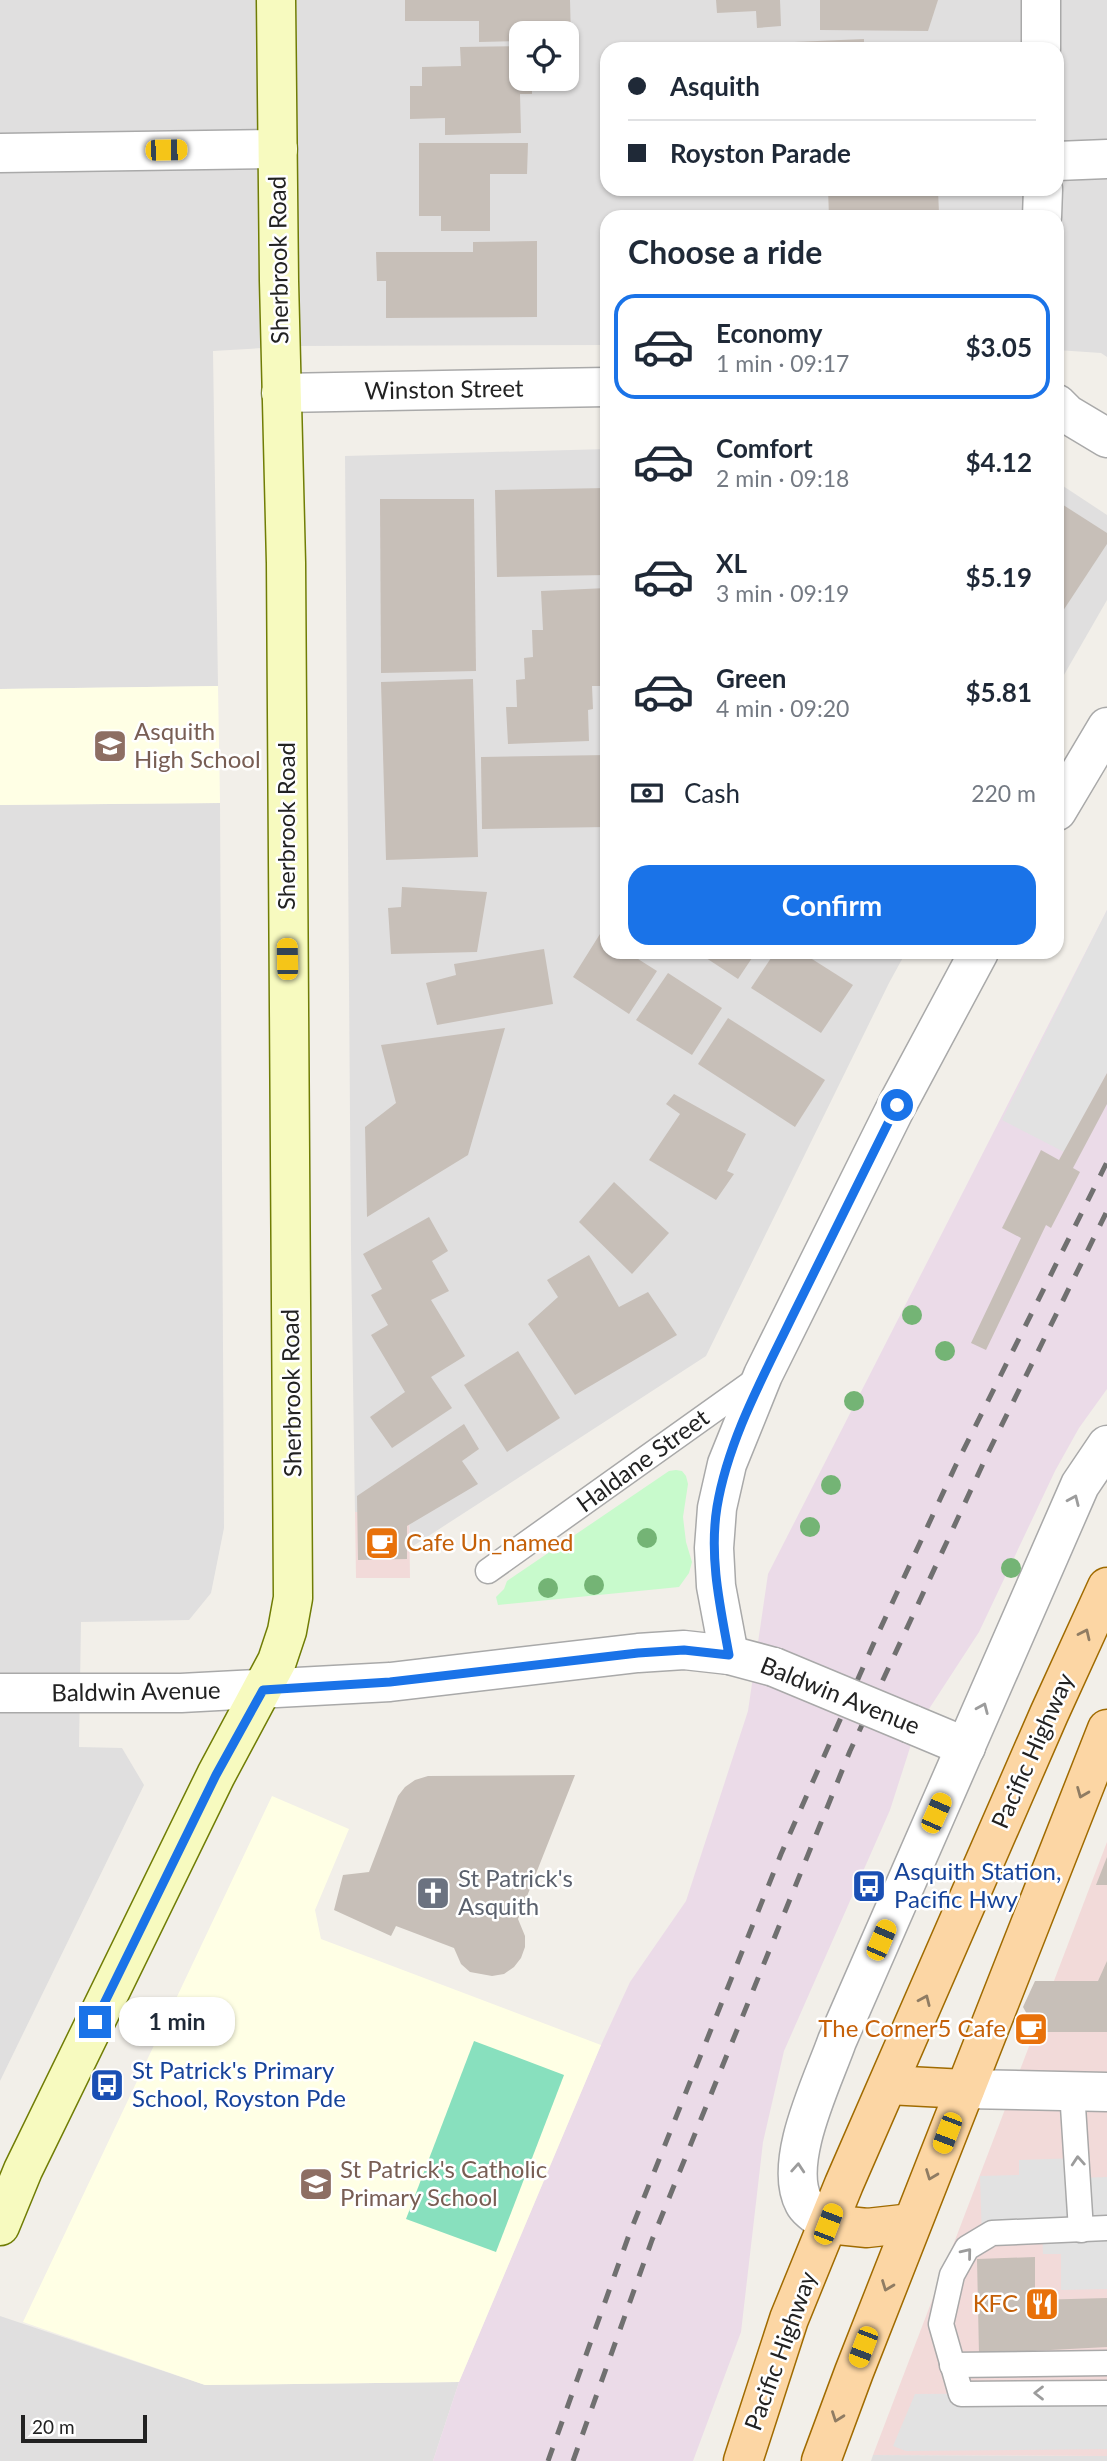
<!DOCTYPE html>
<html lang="en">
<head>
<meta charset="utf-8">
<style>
  :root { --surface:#fff; --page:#f2f2f3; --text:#1f2937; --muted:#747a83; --line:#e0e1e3; --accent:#1a73e8 }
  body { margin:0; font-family:Lato,sans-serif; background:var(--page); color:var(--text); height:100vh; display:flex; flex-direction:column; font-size:26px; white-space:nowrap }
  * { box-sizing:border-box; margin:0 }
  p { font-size:23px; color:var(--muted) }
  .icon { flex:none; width:38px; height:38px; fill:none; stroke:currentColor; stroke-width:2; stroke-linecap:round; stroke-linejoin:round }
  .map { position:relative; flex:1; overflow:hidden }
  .drawer { position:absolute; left:600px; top:210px; width:464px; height:749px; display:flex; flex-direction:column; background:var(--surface); border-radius:21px; box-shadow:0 2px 5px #0004 }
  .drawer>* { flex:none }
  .hud { position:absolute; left:600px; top:42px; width:464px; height:154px; border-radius:21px; box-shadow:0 2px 5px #0004; display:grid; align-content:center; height:154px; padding:0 28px; background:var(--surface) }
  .buttons { position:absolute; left:509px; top:21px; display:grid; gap:14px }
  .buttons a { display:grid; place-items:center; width:70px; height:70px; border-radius:14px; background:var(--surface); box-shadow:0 2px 5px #0004; font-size:35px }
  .scale { position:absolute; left:21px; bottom:18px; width:126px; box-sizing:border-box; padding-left:7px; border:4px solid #222; border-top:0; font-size:19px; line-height:24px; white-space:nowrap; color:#222; -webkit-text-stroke:5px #fff; paint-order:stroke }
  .end { position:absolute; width:32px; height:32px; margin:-16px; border:9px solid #1a73e8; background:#fff; box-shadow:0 0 0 4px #fff }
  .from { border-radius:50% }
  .bubble { position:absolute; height:49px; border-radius:21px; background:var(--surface); box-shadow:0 2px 5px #0004; font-size:23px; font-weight:700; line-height:49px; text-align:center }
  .car { position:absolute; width:21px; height:42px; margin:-21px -10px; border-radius:9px; box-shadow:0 0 5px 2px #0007; background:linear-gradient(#f5c518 24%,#345 0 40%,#f5c518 0 76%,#345 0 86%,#f5c518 0) }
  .hud b { display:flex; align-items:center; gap:24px; height:66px; font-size:26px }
  .hud b+b { border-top:2px solid var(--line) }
  .hud i { width:18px; height:18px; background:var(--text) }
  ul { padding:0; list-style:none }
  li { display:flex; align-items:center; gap:21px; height:105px; margin:0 14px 10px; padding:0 14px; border:4px solid transparent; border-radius:21px }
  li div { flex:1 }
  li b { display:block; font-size:26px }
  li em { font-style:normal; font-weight:700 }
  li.active { border-color:var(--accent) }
  li>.icon { width:63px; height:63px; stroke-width:1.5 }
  h2 { padding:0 28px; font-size:32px; line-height:84px }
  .pay { display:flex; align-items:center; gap:18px; height:77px; padding:0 28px; font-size:26px }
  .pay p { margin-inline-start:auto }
  .primary-button { display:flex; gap:14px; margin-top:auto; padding:14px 28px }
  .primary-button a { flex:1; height:80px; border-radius:21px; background:var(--accent); color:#fff; font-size:28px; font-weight:700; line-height:80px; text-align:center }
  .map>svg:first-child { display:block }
</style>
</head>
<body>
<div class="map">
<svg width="1107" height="2461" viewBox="0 0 1107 2461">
  <rect width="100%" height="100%" fill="#f2efe9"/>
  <!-- residential -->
  <g fill="#e0dfdf" fill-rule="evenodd">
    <path d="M 0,0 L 1107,0 L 1107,357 L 1101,353 L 1057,350 L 1057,217 L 607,217 L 607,345 L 297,346 L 213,351 L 218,686 L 0,689 ZM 522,33 L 567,33 L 567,79 L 522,79 ZM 607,49 L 1057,49 L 1057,189 L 607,189 Z"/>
    <path d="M 607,449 L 607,952 L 906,952 L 889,983 L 706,1356 L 410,1548 L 409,1512 L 355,1512 L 351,1249 L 345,456 Z"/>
    <path d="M 1057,482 L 1107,515 L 1107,600 L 1057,687 Z"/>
    <path d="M 220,803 L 224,1528 L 211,1593 L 189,1620 L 81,1622 L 79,1747 L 122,1748 L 144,1785 L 0,2081 L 0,805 Z"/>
    <path d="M 0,2316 L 205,2385 L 459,2382 L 433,2461 L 0,2461 Z"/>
    <path d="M 873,2455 L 1107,2456 L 1107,2461 L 871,2461 Z"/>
  </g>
  <!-- commercial -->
  <g fill="#f2dad9">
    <path d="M 355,1512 L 409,1512 L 410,1578 L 356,1578 Z"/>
    <path d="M 1107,1842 L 1107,2456 L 873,2455 Z"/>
  </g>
  <!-- industrial -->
  <path fill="#ebdbe8" d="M 1107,910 L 1107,1389 L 1079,1428 L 1055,1471 L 979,1632 L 916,1729 L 890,1810 L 784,2051 L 763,2142 L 741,2332 L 693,2461 L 433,2461 L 459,2382 L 601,2045 L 630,1982 L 686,1901 L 748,1711 L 768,1574 Z"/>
  <!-- education -->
  <g fill="#ffffe5">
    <path d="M 218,686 L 220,803 L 0,805 L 0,689 Z"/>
    <path d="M 272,1796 L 349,1829 L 315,1910 L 321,1939 L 601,2045 L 459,2382 L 205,2385 L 23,2322 Z"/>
  </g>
  <!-- park -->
  <path fill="#c8facc" d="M 676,1470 L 682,1471 L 686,1476 L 688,1484 L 683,1517 L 686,1542 L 692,1562 L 689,1573 L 679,1587 L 498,1605 L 496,1597 L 504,1589 L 507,1581 L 669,1471 Z"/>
  <!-- pitch -->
  <path fill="#88e0be" d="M 474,2041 L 564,2075 L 496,2252 L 406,2219 Z"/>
  <!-- parking -->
  <g fill="#e2e2e2">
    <path d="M 1107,910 L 1107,1073 L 1064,1152 L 1002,1120 Z"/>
    <path d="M 1078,2158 L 1079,2178 L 1107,2177 L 1107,2289 L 1061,2290 L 1061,2254 L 1043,2254 L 1042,2231 L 982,2239 L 980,2176 L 1019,2175 L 1019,2160 Z"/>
    <path d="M 1107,2393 L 1107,2449 L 906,2451 L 893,2446 L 915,2394 Z"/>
  </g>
  <!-- building -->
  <g fill="#c7bfb8">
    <path d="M 405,0 L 570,0 L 571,40 L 567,40 L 567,33 L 522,33 L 522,41 L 479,42 L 479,21 L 405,21 Z"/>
    <path d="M 716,0 L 780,0 L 781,26 L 757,28 L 756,11 L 717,13 Z"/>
    <path d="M 820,0 L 938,0 L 928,31 L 820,30 Z"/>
    <path d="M 864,39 L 864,49 L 771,49 L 771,43 Z"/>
    <path d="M 522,46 L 522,79 L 532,79 L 532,94 L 520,94 L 521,133 L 445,135 L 445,118 L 410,119 L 410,86 L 422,86 L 422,67 L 461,66 L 460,47 Z"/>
    <path d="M 419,143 L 528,143 L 527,174 L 490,174 L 490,231 L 441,231 L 441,216 L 419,216 Z"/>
    <path d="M 828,189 L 938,189 L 939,214 L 829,217 Z"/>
    <path d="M 537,241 L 537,317 L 386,318 L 386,281 L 377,281 L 376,252 L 473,252 L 473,242 Z"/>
    <path d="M 607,488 L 607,575 L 497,577 L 495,490 Z"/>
    <path d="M 380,499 L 474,499 L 476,671 L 381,673 Z"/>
    <path d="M 1057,501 L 1107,533 L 1107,544 L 1057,620 Z"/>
    <path d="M 607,588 L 607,659 L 601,660 L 602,686 L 592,686 L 593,709 L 588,710 L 589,741 L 508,744 L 506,707 L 517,707 L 516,680 L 525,679 L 524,658 L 533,657 L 532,630 L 543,630 L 541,591 Z"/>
    <path d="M 473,679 L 478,857 L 386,860 L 381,682 Z"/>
    <path d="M 607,755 L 607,827 L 482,829 L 481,757 Z"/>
    <path d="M 402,887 L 487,892 L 477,952 L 391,954 L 388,908 L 401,907 Z"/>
    <path d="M 600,934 L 607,939 L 607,952 L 627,952 L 657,971 L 629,1014 L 573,977 Z"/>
    <path d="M 544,949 L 553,1004 L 437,1025 L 426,983 L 456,975 L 454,964 Z"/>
    <path d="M 697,952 L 756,952 L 738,979 Z"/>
    <path d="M 775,952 L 801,952 L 853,985 L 821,1033 L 751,988 Z"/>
    <path d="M 668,973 L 722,1008 L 692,1055 L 636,1020 Z"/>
    <path d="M 728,1018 L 825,1080 L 795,1127 L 698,1064 Z"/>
    <path d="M 505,1028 L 468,1155 L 367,1217 L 365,1127 L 396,1103 L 381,1045 Z"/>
    <path d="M 1107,1073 L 1107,1104 L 1073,1168 L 1080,1172 L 1051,1228 L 1046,1225 L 986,1350 L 971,1343 L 1021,1238 L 1002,1228 L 1041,1150 L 1059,1160 Z"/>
    <path d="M 674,1094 L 746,1134 L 727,1171 L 734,1174 L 716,1200 L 649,1160 L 680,1114 L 666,1104 Z"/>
    <path d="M 614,1182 L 669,1233 L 632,1274 L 579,1222 Z"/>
    <path d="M 429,1217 L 448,1251 L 432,1261 L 449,1291 L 431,1300 L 465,1356 L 431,1377 L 452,1408 L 392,1448 L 370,1417 L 405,1392 L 371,1335 L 388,1325 L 371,1295 L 382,1289 L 363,1254 Z"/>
    <path d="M 589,1255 L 619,1307 L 648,1292 L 677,1335 L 575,1395 L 528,1324 L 558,1297 L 547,1280 Z"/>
    <path d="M 518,1351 L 560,1418 L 507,1452 L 464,1385 Z"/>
    <path d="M 464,1424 L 479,1449 L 462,1461 L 478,1484 L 407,1526 L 407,1559 L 358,1560 L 357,1496 Z"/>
    <path d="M 575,1775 L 518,1919 L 525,1936 L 525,1947 L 521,1958 L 514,1967 L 504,1974 L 492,1976 L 470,1972 L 461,1964 L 454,1948 L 396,1926 L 391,1936 L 334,1910 L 343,1875 L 369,1872 L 398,1796 L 405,1787 L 415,1780 L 428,1776 Z"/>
    <path d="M 1107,1857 L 1107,1885 L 1096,1885 Z"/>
    <path d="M 1107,1961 L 1107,2032 L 1037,2032 L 1023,2007 L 1035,1981 L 1098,1981 Z"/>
    <path d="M 1035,2257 L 1035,2300 L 1107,2298 L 1107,2347 L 1032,2351 L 1032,2374 L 1011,2374 L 1010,2352 L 979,2354 L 977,2259 Z"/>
  </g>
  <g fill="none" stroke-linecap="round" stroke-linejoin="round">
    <!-- lane casing -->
    <g stroke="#a9a9a9" stroke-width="27">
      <g id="lane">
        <path d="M 488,1571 L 760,1377"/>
        <path d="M 1072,2091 L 1081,2230"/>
        <path d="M 1107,2228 L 992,2233 L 967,2248 L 952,2275 L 941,2324 L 961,2394 L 1107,2393"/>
        <path d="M 952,2365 L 1107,2363"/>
      </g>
    </g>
    <!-- street casing -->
    <g stroke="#a9a9a9" stroke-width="41">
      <g id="street">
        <path d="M 1041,0 L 1041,49"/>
        <path d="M 0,153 L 278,149"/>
        <path d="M 1057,161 L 1107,159"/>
        <path d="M 1042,217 L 1043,189"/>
        <path d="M 281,393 L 607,387"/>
        <path d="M 1057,404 L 1067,414 L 1107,438"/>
        <path d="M 1057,811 L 1107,727"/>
        <path d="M 729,1655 L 716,1586 L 714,1548 L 717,1508 L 727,1464 L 763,1375 L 897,1105 L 979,952"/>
        <path d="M 0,1693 L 181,1693 L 390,1682 L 638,1653 L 684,1650 L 729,1655 L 774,1667"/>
        <path d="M 911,1724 L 966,1747"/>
        <path d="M 965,2089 L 1107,2092"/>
        <path d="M 828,2224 C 821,2218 808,2211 804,2203 C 782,2162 823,2081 837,2041 L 1080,1485 L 1107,1445"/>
      </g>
    </g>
    <!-- secondary casing -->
    <g stroke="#707d05" stroke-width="41">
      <path id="secondary" d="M 0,2226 L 23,2170 L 216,1775 L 277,1661 L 287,1631 L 293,1598 L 286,563 L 279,281 L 276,0"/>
    </g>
    <!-- primary casing -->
    <g stroke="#a06b00" stroke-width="41">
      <g id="primary">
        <path d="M 888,2085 L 965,2089"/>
        <path d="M 828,2224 L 867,2228 L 912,2223"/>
        <path d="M 743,2461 L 789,2319 L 844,2184 L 1049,1714 L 1107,1587"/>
        <path d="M 821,2461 L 854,2372 L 1107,1729"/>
      </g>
    </g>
    <!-- lane -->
    <use href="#lane" stroke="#fff" stroke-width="24"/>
    <!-- street -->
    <use href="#street" stroke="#fff" stroke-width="38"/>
    <!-- secondary -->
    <use href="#secondary" stroke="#f7fabf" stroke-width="38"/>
    <!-- primary -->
    <use href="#primary" stroke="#fcd6a4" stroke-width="38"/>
    <!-- rail -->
    <g stroke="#707070" stroke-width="5" stroke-dasharray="14 14" stroke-linecap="butt">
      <path d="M 548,2461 L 629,2235 L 781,1854 L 876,1638 L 955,1467 L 1107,1162"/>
      <path d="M 573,2461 L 652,2240 L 850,1751 L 988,1453 L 1107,1211"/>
    </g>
    <!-- street-bridge casing -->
    <g stroke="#a9a9a9" stroke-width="41" stroke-linecap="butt">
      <path id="street-bridge" d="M 774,1667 L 911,1724"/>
    </g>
    <!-- street-bridge -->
    <use href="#street-bridge" stroke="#fff" stroke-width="38"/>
  </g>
  <!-- trees -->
  <g fill="#74b475">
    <circle cx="912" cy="1315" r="10"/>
    <circle cx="945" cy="1351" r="10"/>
    <circle cx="854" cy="1401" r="10"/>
    <circle cx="831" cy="1485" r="10"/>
    <circle cx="810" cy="1527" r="10"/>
    <circle cx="647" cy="1538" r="10"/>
    <circle cx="1011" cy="1568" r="10"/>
    <circle cx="594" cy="1585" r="10"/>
    <circle cx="548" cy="1588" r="10"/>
  </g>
  <!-- one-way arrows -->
  <defs><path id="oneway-chevron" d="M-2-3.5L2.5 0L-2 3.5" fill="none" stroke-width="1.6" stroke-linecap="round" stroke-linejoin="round" transform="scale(1.75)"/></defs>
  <g stroke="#9c9c9c">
    <use href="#oneway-chevron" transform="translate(1074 1500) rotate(-66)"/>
    <use href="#oneway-chevron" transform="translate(983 1708) rotate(-67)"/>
    <use href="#oneway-chevron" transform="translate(1078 2161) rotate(-94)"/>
    <use href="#oneway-chevron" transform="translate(798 2168) rotate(-86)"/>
    <use href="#oneway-chevron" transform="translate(967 2253) rotate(-51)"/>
    <use href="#oneway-chevron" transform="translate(1039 2393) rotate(180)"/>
  </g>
  <g stroke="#8f7c63">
    <use href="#oneway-chevron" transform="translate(1085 1634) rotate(-65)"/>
    <use href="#oneway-chevron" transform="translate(1082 1793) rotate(112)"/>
    <use href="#oneway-chevron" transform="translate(925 2000) rotate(-66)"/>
    <use href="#oneway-chevron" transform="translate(931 2175) rotate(111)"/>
    <use href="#oneway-chevron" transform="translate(887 2286) rotate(111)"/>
    <use href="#oneway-chevron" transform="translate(837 2417) rotate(110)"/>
  </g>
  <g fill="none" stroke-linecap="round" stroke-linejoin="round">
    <!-- route -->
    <path stroke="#1a73e8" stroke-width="9" d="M 95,2022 L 216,1775 L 263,1690 L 390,1682 L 638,1653 L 684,1650 L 729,1655 C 720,1606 709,1557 717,1507 C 728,1441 762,1379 791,1319 C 826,1248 862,1176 897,1105"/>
  </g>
  <!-- icons -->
  <defs>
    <g id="school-square" transform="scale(1.75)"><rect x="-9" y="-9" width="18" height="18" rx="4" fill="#8d6e63" stroke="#fff"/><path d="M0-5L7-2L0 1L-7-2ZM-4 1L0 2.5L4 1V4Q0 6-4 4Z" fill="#fff"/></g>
    <g id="cafe-square" transform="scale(1.75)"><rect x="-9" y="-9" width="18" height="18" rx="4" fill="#e8710a" stroke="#fff"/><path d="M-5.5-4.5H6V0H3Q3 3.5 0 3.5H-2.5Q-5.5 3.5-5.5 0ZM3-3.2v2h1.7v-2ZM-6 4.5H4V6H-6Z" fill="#fff"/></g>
    <g id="bus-square" transform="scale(1.75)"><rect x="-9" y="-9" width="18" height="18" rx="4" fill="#1a4fb4" stroke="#fff"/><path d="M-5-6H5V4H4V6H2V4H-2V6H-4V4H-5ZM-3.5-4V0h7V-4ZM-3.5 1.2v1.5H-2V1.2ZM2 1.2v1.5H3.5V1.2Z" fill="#fff"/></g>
    <g id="church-square" transform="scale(1.75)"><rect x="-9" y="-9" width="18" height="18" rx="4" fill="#6b7280" stroke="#fff"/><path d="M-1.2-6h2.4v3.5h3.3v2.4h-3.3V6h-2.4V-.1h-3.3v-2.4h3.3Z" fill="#fff"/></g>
    <g id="restaurant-square" transform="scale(1.75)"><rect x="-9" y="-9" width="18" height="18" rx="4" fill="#e8710a" stroke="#fff"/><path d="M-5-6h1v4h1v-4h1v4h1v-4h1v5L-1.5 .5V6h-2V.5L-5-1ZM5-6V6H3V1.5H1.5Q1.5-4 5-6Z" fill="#fff"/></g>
  </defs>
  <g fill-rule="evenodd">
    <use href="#school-square" x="110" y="746"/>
    <use href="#cafe-square" x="382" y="1543"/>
    <use href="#bus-square" x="869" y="1886"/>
    <use href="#church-square" x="433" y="1893"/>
    <use href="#cafe-square" x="1031" y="2029"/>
    <use href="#bus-square" x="107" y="2085"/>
    <use href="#school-square" x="316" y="2184"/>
    <use href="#restaurant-square" x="1042" y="2304"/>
  </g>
  <g text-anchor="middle" stroke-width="5" stroke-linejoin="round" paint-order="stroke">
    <!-- street labels -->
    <g font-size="24" fill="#222" stroke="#fff">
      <text transform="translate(279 260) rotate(-91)" y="8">Sherbrook Road</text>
      <text transform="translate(444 390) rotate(-1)" y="8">Winston Street</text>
      <text transform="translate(287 826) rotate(-90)" y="8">Sherbrook Road</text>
      <text transform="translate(292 1393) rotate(-91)" y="8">Sherbrook Road</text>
      <text transform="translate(643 1461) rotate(-36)" y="8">Haldane Street</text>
      <text transform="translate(136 1692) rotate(-1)" y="8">Baldwin Avenue</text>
      <text transform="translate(840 1696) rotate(22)" y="8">Baldwin Avenue</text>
      <text transform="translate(1033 1751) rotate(-66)" y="8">Pacific Highway</text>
      <text transform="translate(781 2351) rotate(-70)" y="8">Pacific Highway</text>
    </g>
    <!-- education labels -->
    <g font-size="24" fill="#785e54" stroke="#fff" text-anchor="start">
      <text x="134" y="740">Asquith<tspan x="134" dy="28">High School</tspan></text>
      <text x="340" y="2178">St Patrick's Catholic<tspan x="340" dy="28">Primary School</tspan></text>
    </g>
    <!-- food labels -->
    <g font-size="24" fill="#c56008" stroke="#fff" text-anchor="end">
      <text x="406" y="1551" text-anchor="start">Cafe Un_named</text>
      <text x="1006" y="2037">The Corner5 Cafe</text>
      <text x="1018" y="2312">KFC</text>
    </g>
    <!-- transit labels -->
    <g font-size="24" fill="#164399" stroke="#fff" text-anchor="start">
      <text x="894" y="1880">Asquith Station,<tspan x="894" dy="28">Pacific Hwy</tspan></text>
      <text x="132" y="2079">St Patrick's Primary<tspan x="132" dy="28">School, Royston Pde</tspan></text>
    </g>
    <!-- worship labels -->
    <g font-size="24" fill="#5b616d" stroke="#fff" text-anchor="start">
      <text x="458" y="1887">St Patrick's<tspan x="458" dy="28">Asquith</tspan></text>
    </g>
  </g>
</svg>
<div class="buttons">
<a><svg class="icon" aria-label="locate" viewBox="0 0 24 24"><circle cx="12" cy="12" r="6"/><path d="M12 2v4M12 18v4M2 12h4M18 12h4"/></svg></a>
</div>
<div class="scale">20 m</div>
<i class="end from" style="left:897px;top:1105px"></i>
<i class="end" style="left:95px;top:2022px"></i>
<div class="bubble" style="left:119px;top:1997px;width:116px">1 min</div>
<i class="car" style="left:166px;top:150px;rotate:89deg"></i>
<i class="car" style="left:287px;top:959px;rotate:359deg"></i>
<i class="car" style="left:936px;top:1813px;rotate:24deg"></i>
<i class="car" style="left:881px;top:1940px;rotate:23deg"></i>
<i class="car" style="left:947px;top:2133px;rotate:201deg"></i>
<i class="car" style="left:828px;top:2224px;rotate:21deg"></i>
<i class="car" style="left:863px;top:2347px;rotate:201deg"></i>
<div class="hud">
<b><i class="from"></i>Asquith</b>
<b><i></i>Royston Parade</b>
</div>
<section class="drawer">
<h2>Choose a ride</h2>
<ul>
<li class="active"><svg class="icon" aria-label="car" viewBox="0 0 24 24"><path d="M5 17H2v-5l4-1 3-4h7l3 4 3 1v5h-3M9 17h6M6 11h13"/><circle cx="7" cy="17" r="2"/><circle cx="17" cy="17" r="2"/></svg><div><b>Economy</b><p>1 min · 09:17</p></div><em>$3.05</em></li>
<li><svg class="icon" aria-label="car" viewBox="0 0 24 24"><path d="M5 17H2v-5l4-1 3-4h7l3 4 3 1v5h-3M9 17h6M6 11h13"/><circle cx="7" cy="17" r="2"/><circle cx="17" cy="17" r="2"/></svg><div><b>Comfort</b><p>2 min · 09:18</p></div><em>$4.12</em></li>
<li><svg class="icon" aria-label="car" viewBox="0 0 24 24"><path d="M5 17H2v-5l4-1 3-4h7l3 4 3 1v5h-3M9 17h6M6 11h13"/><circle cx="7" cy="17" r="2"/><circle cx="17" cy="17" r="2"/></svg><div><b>XL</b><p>3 min · 09:19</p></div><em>$5.19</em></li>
<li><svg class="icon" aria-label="car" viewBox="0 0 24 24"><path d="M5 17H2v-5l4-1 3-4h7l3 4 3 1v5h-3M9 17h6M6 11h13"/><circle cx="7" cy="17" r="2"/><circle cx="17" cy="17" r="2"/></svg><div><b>Green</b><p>4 min · 09:20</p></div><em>$5.81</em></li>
</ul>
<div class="pay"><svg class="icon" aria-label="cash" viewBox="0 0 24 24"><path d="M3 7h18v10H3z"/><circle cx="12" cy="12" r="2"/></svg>Cash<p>220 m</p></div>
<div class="primary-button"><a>Confirm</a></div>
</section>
</div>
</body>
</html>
